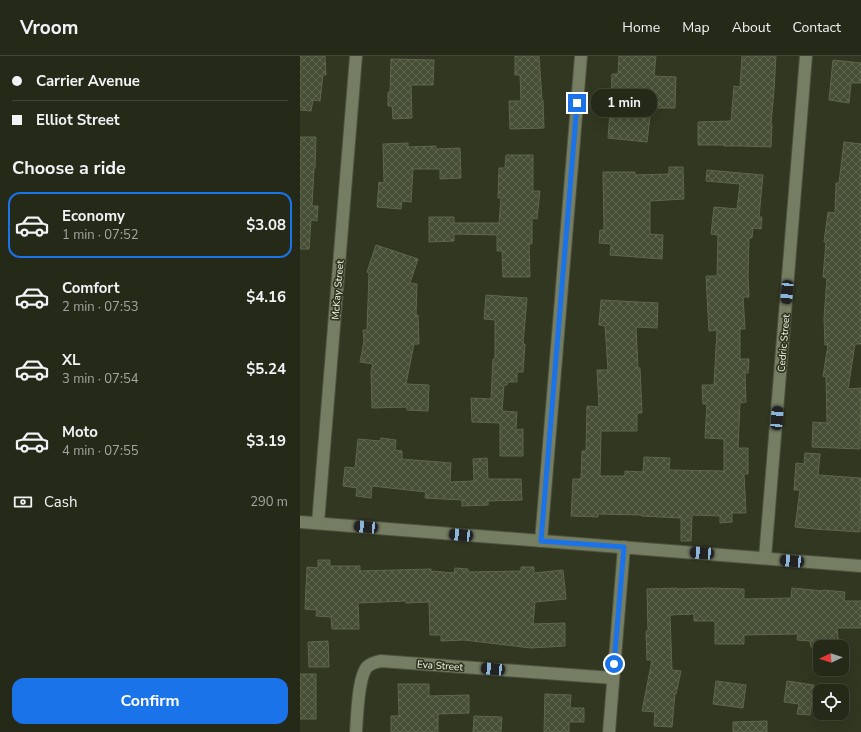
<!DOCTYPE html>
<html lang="en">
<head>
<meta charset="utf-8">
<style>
  :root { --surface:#252918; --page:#313525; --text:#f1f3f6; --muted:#a3a6a2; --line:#424537; --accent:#1a73e8 }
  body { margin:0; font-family:"Nunito Sans",sans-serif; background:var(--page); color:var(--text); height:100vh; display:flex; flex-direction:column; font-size:15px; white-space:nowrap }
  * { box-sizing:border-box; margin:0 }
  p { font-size:13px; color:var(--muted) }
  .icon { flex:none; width:22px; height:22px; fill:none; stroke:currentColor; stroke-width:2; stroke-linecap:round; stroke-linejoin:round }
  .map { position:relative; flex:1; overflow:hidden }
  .sheet { display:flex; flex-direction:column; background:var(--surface); width:300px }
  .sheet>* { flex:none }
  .banner { display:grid; align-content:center; height:88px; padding:0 12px; background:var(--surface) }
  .needle { width:26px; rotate:266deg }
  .controls { position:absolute; left:513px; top:584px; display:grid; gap:8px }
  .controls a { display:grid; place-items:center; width:36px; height:36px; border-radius:8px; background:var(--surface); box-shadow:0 4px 16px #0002,0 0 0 1px var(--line); font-size:20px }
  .end { position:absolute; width:18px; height:18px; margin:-9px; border:5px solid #1a73e8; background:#fff; box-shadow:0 0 0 2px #fff }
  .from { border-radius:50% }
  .bubble { position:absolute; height:28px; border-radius:12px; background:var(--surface); box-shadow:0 4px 16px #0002,0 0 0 1px var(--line); font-size:13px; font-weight:700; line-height:28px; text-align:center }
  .car { position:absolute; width:12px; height:24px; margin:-12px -6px; border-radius:5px; box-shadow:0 0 3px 1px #0007; background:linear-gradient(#222 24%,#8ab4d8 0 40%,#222 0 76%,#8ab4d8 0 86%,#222 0) }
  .banner b { display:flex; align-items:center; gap:14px; height:38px; font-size:15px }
  .banner b+b { border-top:1px solid var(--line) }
  .banner i { width:10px; height:10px; background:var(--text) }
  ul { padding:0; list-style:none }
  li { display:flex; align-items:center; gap:12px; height:66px; margin:0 8px 6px; padding:0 4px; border:2px solid transparent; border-radius:12px }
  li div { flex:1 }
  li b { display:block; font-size:15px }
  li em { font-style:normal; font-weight:700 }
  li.active { border-color:var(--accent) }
  li>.icon { width:36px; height:36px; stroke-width:1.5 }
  h2 { padding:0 12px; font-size:18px; line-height:48px }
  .pay { display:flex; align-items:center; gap:10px; height:44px; padding:0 12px; font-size:15px }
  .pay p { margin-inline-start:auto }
  .primary-button { display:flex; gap:8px; margin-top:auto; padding:8px 12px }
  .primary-button a { flex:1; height:46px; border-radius:12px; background:var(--accent); color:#fff; font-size:16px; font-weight:700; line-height:46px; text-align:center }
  header { display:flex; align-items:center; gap:24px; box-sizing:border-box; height:56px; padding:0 20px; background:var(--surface); border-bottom:1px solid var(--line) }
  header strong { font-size:19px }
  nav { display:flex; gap:22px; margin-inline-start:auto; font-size:14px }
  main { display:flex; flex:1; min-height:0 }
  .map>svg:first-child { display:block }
</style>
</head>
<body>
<header>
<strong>Vroom</strong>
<nav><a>Home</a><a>Map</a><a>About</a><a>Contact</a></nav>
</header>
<main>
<section class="sheet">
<div class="banner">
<b><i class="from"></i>Carrier Avenue</b>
<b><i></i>Elliot Street</b>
</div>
<h2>Choose a ride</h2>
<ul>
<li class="active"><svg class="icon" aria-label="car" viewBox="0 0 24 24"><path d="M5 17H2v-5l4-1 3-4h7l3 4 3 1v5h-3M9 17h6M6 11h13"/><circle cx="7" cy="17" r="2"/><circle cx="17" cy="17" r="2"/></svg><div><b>Economy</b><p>1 min · 07:52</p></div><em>$3.08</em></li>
<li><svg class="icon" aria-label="car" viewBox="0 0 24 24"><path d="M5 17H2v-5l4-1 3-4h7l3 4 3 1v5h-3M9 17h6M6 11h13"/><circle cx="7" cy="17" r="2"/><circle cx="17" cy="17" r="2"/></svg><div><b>Comfort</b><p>2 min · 07:53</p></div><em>$4.16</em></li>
<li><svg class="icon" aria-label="car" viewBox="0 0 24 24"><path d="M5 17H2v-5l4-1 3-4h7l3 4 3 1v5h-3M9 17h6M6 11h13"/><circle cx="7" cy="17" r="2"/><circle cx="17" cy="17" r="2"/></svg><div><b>XL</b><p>3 min · 07:54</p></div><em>$5.24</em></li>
<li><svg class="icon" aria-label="car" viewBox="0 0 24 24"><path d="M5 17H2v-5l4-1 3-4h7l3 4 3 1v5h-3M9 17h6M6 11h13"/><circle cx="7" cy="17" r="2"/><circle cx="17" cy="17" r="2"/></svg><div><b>Moto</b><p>4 min · 07:55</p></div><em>$3.19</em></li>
</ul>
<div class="pay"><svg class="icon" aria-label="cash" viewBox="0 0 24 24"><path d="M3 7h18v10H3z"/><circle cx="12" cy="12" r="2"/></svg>Cash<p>290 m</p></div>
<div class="primary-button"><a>Confirm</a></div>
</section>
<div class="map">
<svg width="561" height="676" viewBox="0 0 561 676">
  <defs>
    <pattern id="building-cross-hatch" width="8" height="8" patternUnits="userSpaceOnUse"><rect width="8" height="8" fill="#464e35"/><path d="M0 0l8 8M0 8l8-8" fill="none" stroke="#616852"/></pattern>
  </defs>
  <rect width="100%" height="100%" fill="#313720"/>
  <!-- building -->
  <g fill="url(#building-cross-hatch)" stroke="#5f664d">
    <path d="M 0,0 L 25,0 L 26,19 L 23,19 L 20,45 L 13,44 L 11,55 L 0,54 Z"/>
    <path d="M 215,0 L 239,0 L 242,44 L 243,44 L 244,72 L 210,73 L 209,45 L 221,45 L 220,19 L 215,19 Z"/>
    <path d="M 319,0 L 356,0 L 354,20 L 376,21 L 375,52 L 351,52 L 347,86 L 308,82 L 311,44 L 312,18 L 318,18 Z"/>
    <path d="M 442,0 L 476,0 L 474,34 L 471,68 L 472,68 L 471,91 L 442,90 L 424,90 L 424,89 L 398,89 L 398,66 L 431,65 L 434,30 L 440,31 Z"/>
    <path d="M 91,3 L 134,4 L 133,29 L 111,29 L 112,62 L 93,63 L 92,50 L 88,50 L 88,36 L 90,36 Z"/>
    <path d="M 533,4 L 561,7 L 561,27 L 551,27 L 549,47 L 529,44 Z"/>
    <path d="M 0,81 L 16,81 L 15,112 L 14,112 L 12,150 L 18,150 L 17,165 L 11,164 L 9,193 L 0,193 Z"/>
    <path d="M 544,86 L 561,88 L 561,288 L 555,288 L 548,333 L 561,332 L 560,393 L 512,391 L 513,366 L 527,367 L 526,321 L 523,320 L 528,289 L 525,289 L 524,262 L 527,222 L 523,221 L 526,186 L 524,186 L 528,156 L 535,157 L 536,127 L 539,127 Z"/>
    <path d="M 108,87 L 108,91 L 136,90 L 136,93 L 160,92 L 161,122 L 140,123 L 140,113 L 113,113 L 111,146 L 102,145 L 101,153 L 77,151 L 79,126 L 84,127 L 83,88 Z"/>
    <path d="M 206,99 L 233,99 L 233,135 L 240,135 L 237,163 L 232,162 L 232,188 L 229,188 L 230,221 L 203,221 L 202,195 L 197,195 L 197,179 L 154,178 L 154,185 L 129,186 L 129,161 L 154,161 L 154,167 L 199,167 L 201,142 L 198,142 L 199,112 L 205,112 Z"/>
    <path d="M 369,111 L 383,111 L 384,143 L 350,145 L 350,178 L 363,179 L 362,203 L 310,199 L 311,188 L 299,187 L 300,174 L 304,174 L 303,116 L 335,116 L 335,119 L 369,118 Z"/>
    <path d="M 407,114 L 463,119 L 459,161 L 462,161 L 461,173 L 453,172 L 452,182 L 449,182 L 448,221 L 449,241 L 443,241 L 445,273 L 440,273 L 440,303 L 449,303 L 448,317 L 445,317 L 446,346 L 440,347 L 438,392 L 448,392 L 448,418 L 444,418 L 446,457 L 432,457 L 432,466 L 420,467 L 420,460 L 392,459 L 391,485 L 381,485 L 381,462 L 341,460 L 341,459 L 298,458 L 298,461 L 271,460 L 273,423 L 281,423 L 282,395 L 286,395 L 287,350 L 299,351 L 297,314 L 308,314 L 305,270 L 299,269 L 301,244 L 358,247 L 357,272 L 336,271 L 338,312 L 340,312 L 342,357 L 337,357 L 337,375 L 301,375 L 300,420 L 325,420 L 325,415 L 343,416 L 344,401 L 370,402 L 369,414 L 424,415 L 424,383 L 405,382 L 407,348 L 403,348 L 402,329 L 414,329 L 417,274 L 409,275 L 406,220 L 417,220 L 418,179 L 411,178 L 414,151 L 437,153 L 440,128 L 406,125 Z"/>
    <path d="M 76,189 L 118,203 L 110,227 L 117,228 L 116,259 L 118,259 L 119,288 L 114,288 L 106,328 L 129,329 L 128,355 L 107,354 L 107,351 L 72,352 L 71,315 L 73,308 L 60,306 L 64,285 L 63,274 L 67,274 L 69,217 L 67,216 Z"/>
    <path d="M 186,239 L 227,242 L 223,288 L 225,288 L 223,316 L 217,316 L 217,326 L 208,326 L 207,329 L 204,329 L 202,355 L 217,356 L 216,374 L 223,373 L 223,400 L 200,400 L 200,367 L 172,366 L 171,342 L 191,343 L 193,303 L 195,303 L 195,264 L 184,263 Z"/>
    <path d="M 81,382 L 96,384 L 95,394 L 102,395 L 102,403 L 151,407 L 150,426 L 174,425 L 173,403 L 187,402 L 188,423 L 221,423 L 222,444 L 188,445 L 188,449 L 162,450 L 162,444 L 125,442 L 126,436 L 72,430 L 71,442 L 56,440 L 57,432 L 43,430 L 45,411 L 55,412 L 58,383 L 80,385 Z"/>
    <path d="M 505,397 L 520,398 L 518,419 L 561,422 L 560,476 L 515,473 L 495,471 L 500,434 L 494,434 L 496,407 L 504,408 Z"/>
    <path d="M 18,504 L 30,504 L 30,510 L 60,510 L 60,515 L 131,513 L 131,515 L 154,517 L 155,512 L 168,513 L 168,516 L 221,515 L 221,511 L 234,511 L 234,517 L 263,514 L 266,543 L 235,546 L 233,568 L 265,567 L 265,590 L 231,592 L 164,584 L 141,585 L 141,579 L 130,579 L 129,546 L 106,547 L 106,545 L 58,547 L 59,573 L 32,573 L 31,561 L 16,560 L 17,554 L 5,553 L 7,511 L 18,512 Z"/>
    <path d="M 377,532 L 377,533 L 410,532 L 444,533 L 444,543 L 491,542 L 492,532 L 523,535 L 523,534 L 545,536 L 544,545 L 561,545 L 561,572 L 537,572 L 539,591 L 511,591 L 510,585 L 497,584 L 498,578 L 444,579 L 444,588 L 415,588 L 415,565 L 394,565 L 394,558 L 370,559 L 372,614 L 381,615 L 376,638 L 375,637 L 372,671 L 354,670 L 355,656 L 342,655 L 352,604 L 347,604 L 346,575 L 348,575 L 347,533 Z"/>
    <path d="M 28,585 L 29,611 L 9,611 L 8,586 Z"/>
    <rect x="0" y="618" width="16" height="45"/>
    <path d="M 416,625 L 446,629 L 443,652 L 413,648 Z"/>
    <path d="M 487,625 L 514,629 L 510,659 L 497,658 L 499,648 L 484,646 Z"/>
    <path d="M 98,628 L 129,628 L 129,640 L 169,639 L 169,657 L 138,658 L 138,676 L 91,676 L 91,660 L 99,660 Z"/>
    <path d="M 245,638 L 271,639 L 270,652 L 284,652 L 284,666 L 269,666 L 269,676 L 244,676 Z"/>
    <path d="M 174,660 L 202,661 L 201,676 L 173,676 Z"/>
    <path d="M 467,665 L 467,676 L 433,676 L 433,666 Z"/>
  </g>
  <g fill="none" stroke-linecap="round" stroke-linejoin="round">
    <!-- minor casing -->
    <g stroke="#4d523e" stroke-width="14">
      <g id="minor">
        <path d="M 0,466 L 561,510"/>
        <path d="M 18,467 L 56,0"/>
        <path d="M 241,485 L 281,0"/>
        <path d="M 465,502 L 506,0"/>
        <path d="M 56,676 C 57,662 58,621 67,611 C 71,607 75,606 81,605 L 313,622"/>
        <path d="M 309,676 L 324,491"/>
      </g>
    </g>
    <!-- minor -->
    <use href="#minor" stroke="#757d63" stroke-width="12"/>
  </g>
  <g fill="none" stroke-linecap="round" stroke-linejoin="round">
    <!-- route -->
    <path stroke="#1a73e8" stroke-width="5" d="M 277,47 L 241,485 L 324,491 L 314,608"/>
  </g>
  <g text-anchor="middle" stroke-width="3.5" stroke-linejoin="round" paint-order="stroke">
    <!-- street labels -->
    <g font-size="10" fill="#f3f7e9" stroke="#313720">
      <text transform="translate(37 234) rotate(-85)" y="4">McKay Street</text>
      <text transform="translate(483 287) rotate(-85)" y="4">Cedric Street</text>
      <text transform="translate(140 609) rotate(4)" y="4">Eva Street</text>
    </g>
  </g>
</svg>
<div class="controls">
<a><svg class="needle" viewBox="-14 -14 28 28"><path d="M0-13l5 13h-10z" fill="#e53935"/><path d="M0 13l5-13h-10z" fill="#a3a6a2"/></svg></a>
<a><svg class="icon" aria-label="locate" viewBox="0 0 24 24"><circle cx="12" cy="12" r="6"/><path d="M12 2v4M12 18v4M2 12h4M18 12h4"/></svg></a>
</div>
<i class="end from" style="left:314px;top:608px"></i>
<i class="end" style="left:277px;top:47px"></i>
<div class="bubble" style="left:291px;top:33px;width:66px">1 min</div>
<i class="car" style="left:487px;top:236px;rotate:185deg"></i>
<i class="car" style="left:477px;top:362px;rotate:5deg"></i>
<i class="car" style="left:66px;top:471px;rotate:275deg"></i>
<i class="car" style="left:161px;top:479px;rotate:275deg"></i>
<i class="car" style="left:402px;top:497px;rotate:274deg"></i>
<i class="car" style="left:492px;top:505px;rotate:275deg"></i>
<i class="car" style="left:193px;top:613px;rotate:275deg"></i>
</div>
</main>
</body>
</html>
